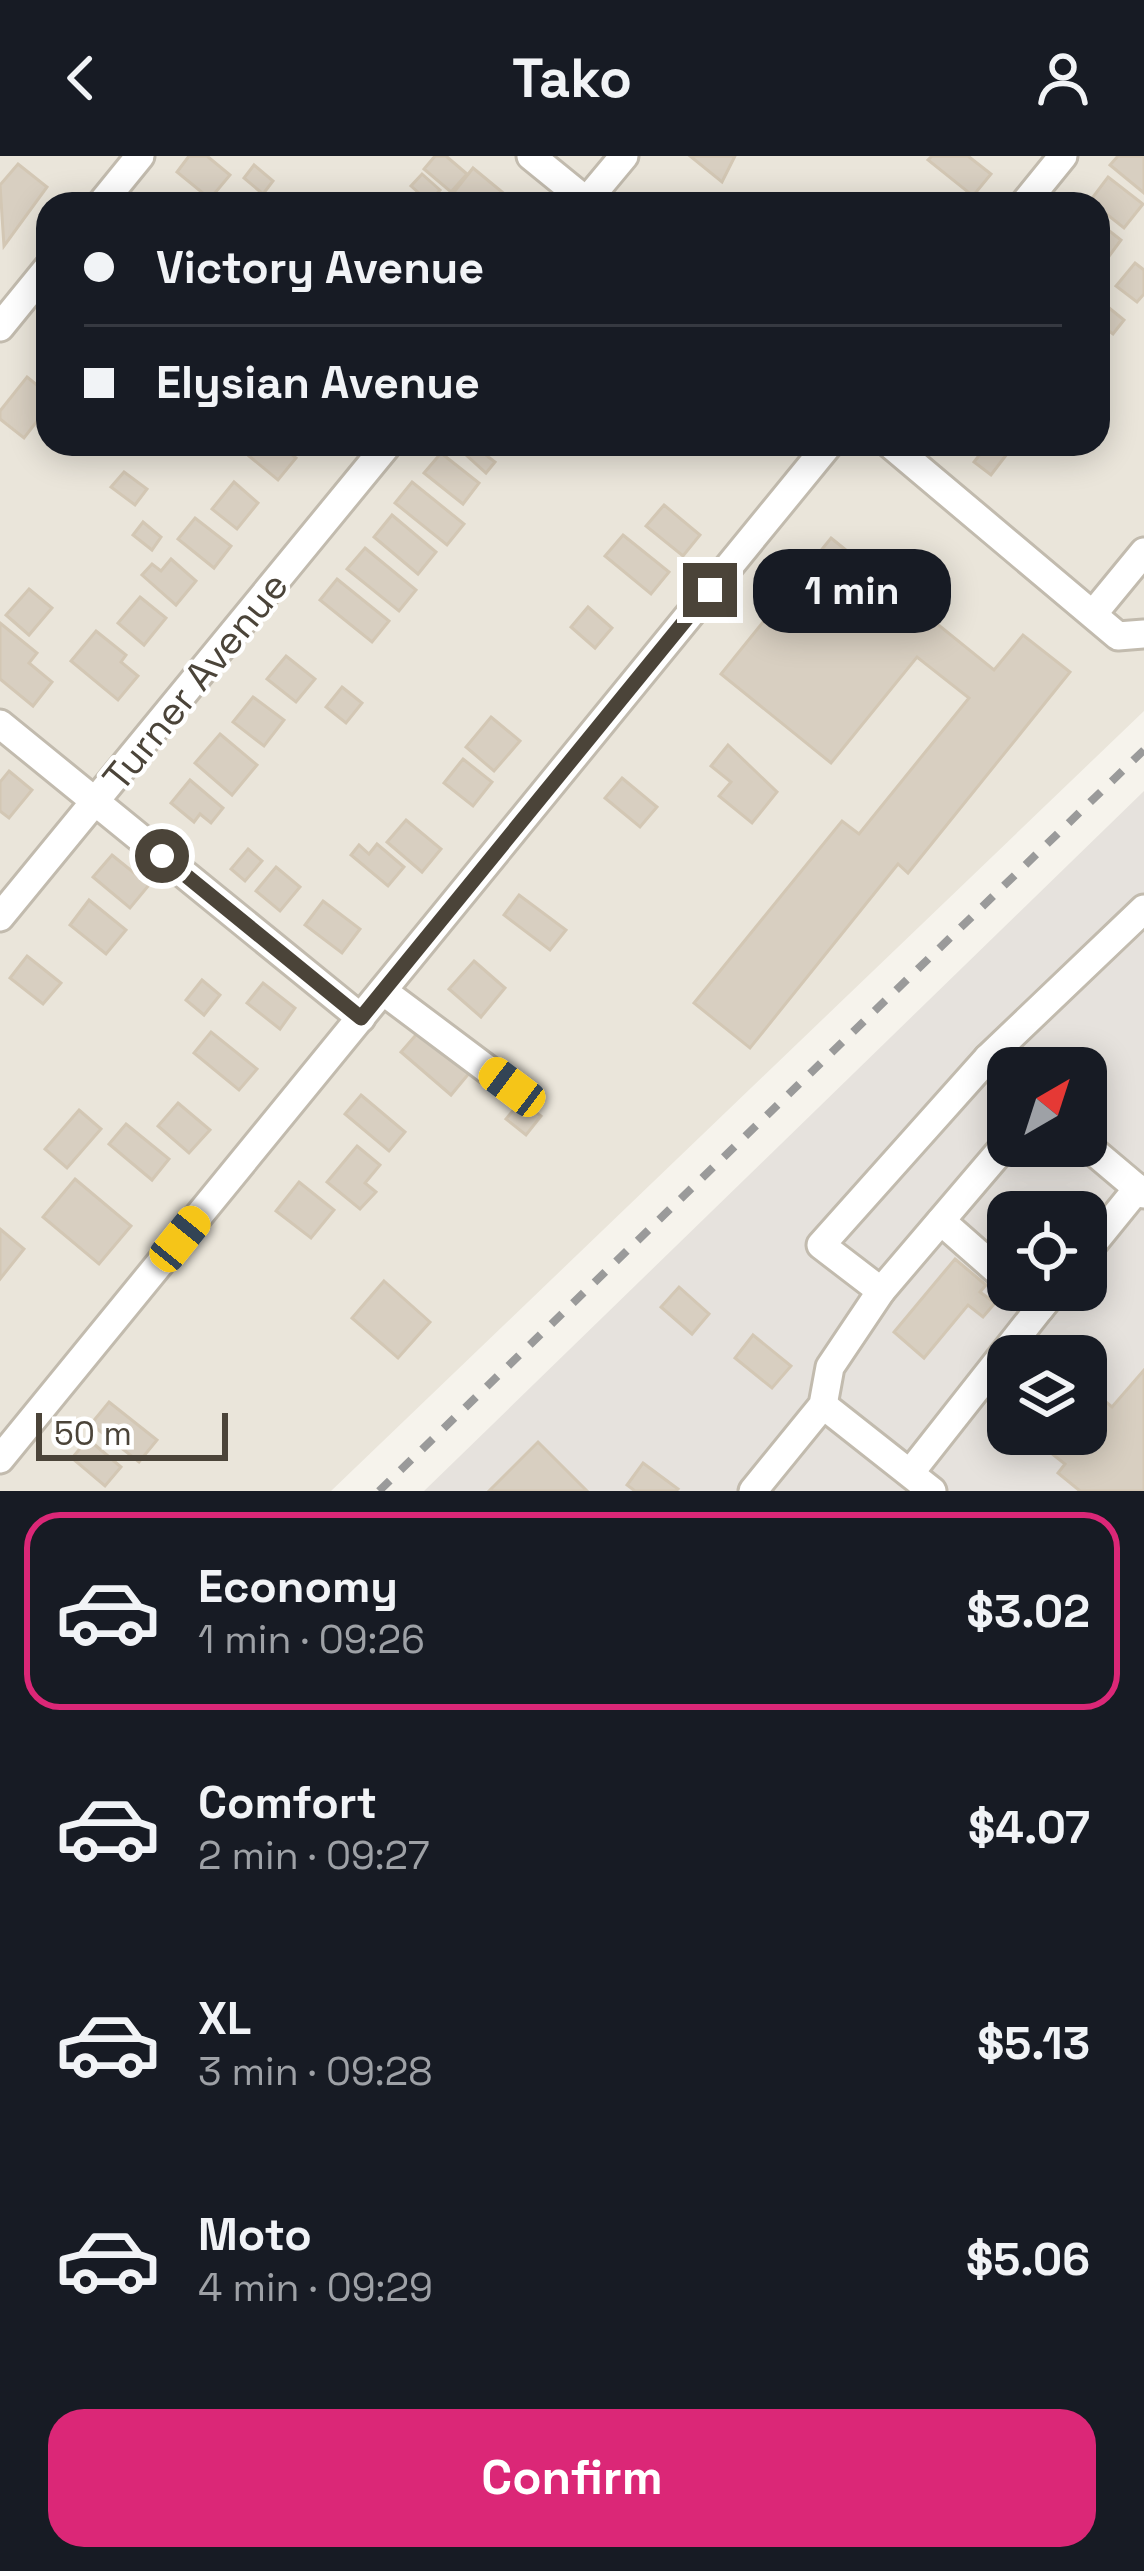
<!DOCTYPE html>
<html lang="en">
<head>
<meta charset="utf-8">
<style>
  :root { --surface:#171b24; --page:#20242c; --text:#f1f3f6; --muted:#9ea1a6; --line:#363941; --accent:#db2777 }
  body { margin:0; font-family:"Space Grotesk",sans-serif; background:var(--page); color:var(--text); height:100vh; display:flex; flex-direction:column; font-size:45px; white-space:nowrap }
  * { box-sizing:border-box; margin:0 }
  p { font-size:39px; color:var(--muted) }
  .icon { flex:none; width:66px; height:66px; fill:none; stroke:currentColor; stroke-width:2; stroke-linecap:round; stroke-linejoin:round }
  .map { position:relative; height:1335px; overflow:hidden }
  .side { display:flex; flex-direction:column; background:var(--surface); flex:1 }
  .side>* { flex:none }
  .banner { position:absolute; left:36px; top:36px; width:1074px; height:264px; border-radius:36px; box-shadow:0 6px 30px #0003; display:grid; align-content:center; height:264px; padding:0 48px; background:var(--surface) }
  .needle { width:78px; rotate:39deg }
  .controls { position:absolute; left:987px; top:891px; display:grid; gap:24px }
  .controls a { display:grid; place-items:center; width:120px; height:120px; border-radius:24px; background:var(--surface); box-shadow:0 6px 30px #0003; font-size:60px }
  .scale { position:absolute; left:36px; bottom:30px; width:192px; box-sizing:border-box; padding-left:12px; border:6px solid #4b4439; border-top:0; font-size:33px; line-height:42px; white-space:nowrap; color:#4b4439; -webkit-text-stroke:9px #fff; paint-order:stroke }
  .end { position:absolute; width:54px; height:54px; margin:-27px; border:15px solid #4b4439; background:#fff; box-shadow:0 0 0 6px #fff }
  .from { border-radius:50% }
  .bubble { position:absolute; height:84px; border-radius:36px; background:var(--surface); box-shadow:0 6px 30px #0003; font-size:39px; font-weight:700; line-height:84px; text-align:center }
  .car { position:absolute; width:36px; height:72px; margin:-36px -18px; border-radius:15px; box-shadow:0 0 9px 3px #0007; background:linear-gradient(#f5c518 24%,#345 0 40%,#f5c518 0 76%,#345 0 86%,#f5c518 0) }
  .banner b { display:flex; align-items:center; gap:42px; height:114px; font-size:45px }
  .banner b+b { border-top:3px solid var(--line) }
  .banner i { width:30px; height:30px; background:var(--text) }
  ul { padding:21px 0 0; list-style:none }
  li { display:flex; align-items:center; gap:36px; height:198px; margin:0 24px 18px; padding:0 24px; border:6px solid transparent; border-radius:36px }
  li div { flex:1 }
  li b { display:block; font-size:45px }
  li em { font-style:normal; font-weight:700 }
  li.active { border-color:var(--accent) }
  li>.icon { width:108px; height:108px; stroke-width:1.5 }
  .action { display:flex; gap:24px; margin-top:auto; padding:24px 48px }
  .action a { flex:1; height:138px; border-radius:36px; background:var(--accent); color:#fff; font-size:48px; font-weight:700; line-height:138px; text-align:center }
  header { display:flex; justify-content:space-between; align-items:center; height:156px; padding:0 48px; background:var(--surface); font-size:54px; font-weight:700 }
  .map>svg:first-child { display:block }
</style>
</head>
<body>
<header><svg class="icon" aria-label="back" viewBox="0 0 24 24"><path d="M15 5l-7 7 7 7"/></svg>Tako<svg class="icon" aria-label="person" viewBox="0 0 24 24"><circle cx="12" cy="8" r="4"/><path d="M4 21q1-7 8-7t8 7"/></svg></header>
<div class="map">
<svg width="1144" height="1335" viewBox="0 0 1144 1335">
  <rect width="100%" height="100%" fill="#f6f3ec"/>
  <!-- residential -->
  <path fill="#eae5da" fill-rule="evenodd" d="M 0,0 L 1144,0 L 1144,555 L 331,1335 L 0,1335 ZM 48,48 L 1098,48 L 1098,288 L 48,288 Z"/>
  <!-- industrial -->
  <path fill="#e6e2dd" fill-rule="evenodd" d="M 1144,635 L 1144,1335 L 424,1335 ZM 1008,912 L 1086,912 L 1086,990 L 1008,990 ZM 1008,1056 L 1086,1056 L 1086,1134 L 1008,1134 ZM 1008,1200 L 1086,1200 L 1086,1278 L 1008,1278 Z"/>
  <!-- building -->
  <g fill="#d8cfc1" stroke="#d3c7b4" stroke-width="3">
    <path d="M 189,0 L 207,0 L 230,19 L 210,43 L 177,16 Z"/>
    <path d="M 435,0 L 446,0 L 467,18 L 451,36 L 424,13 Z"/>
    <path d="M 690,0 L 735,0 L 722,26 Z"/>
    <path d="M 932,0 L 968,0 L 991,18 L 973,40 L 928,4 Z"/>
    <path d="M 1118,0 L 1144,0 L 1144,37 L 1110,9 Z"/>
    <path d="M 18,8 L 47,31 L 4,90 L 0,29 Z"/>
    <path d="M 254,9 L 273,25 L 263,38 L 244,22 Z"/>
    <path d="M 473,12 L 507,40 L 501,48 L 469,48 L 454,36 Z"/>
    <path d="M 422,18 L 440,34 L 429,46 L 411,30 Z"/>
    <path d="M 1108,21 L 1143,48 L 1124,72 L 1090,45 Z"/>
    <path d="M 1098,66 L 1121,84 L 1104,107 L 1098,102 Z"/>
    <path d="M 1135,107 L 1144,114 L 1144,138 L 1137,146 L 1116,130 Z"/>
    <path d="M 1103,147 L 1124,164 L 1113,178 L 1098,167 Z"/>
    <path d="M 27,221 L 48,238 L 48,266 L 41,260 L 24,282 L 0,263 L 0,255 Z"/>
    <path d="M 259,288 L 279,288 L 296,302 L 278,324 L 249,300 Z"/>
    <path d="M 454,288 L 495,288 L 487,300 L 495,306 L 486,317 Z"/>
    <path d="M 988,288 L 1007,298 L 991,319 L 974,306 Z"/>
    <path d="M 441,297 L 479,327 L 463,348 L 424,317 Z"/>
    <path d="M 124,316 L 147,333 L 135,349 L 111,331 Z"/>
    <path d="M 234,326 L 258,347 L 237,373 L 212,353 Z"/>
    <path d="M 412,326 L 464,368 L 447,389 L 395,347 Z"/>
    <path d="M 664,349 L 700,379 L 683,400 L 646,370 Z"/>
    <path d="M 392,359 L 436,396 L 418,418 L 374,381 Z"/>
    <path d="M 195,362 L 231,390 L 214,412 L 178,383 Z"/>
    <path d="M 143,366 L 161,381 L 152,394 L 133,379 Z"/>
    <path d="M 623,379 L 669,416 L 651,438 L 605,400 Z"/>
    <path d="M 831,382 L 994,514 L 1023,479 L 1070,516 L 908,717 L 898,708 L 750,892 L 694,847 L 842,665 L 859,678 L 969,542 L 917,501 L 831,607 L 721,518 Z"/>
    <path d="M 365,392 L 416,434 L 399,455 L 347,413 Z"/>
    <path d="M 171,403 L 196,425 L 176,449 L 142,419 L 152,408 L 161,415 Z"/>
    <path d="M 337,423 L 389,465 L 372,486 L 320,444 Z"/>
    <path d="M 29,433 L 52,452 L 29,479 L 6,459 Z"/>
    <path d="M 140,441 L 166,462 L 144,489 L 118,467 Z"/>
    <path d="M 588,451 L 612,472 L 595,492 L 571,471 Z"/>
    <path d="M 0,467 L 37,497 L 29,507 L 52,526 L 33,550 L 0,523 Z"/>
    <path d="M 96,475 L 126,499 L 121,506 L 138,520 L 118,544 L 71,505 Z"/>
    <path d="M 286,500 L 315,523 L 296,546 L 267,523 Z"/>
    <path d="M 342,531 L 362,547 L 346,567 L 326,551 Z"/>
    <path d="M 253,541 L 284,564 L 264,590 L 233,566 Z"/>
    <path d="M 491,561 L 520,585 L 494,615 L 466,591 Z"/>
    <path d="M 220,578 L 257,609 L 232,639 L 195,607 Z"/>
    <path d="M 728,589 L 777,636 L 752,667 L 719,640 L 731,626 L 711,610 Z"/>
    <path d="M 463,603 L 492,626 L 473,650 L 444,627 Z"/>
    <path d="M 9,615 L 32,634 L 9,662 L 0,655 L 0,626 Z"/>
    <path d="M 622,622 L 657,651 L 640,671 L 605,642 Z"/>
    <path d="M 190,624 L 223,652 L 211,667 L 200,658 L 194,666 L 171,647 Z"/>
    <path d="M 406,664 L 441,693 L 422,716 L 387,686 Z"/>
    <path d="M 377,688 L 404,711 L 388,730 L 351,699 L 359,689 L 369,698 Z"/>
    <path d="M 248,693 L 262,705 L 245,725 L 231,713 Z"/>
    <path d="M 112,699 L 149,729 L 130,752 L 93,721 Z"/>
    <path d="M 276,711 L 300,731 L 280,755 L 256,735 Z"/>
    <path d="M 519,739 L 566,774 L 550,794 L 504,759 Z"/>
    <path d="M 89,744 L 126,774 L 106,798 L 70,769 Z"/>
    <path d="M 323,745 L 360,773 L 342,797 L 305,769 Z"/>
    <path d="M 27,800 L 61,827 L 43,848 L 10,822 Z"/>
    <path d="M 474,805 L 505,832 L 481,861 L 449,833 Z"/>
    <path d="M 202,824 L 220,839 L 204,859 L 186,844 Z"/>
    <path d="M 263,827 L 295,852 L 280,873 L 247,847 Z"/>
    <path d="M 421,873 L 471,915 L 451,939 L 401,896 Z"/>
    <path d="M 211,876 L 257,913 L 239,934 L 194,897 Z"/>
    <path d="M 361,939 L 405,976 L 389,995 L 345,958 Z"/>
    <path d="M 521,945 L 541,960 L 526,979 L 506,963 Z"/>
    <path d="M 178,947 L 210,974 L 189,997 L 158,970 Z"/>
    <path d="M 79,954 L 101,973 L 67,1012 L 45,993 Z"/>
    <path d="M 126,968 L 169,1003 L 152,1024 L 109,988 Z"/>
    <path d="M 357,990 L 380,1009 L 365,1027 L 376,1036 L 360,1053 L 327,1026 Z"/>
    <path d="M 75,1023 L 131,1070 L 99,1108 L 43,1061 Z"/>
    <path d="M 299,1026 L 334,1054 L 311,1082 L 276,1055 Z"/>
    <path d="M 0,1073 L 24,1093 L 0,1123 Z"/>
    <path d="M 955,1103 L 986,1129 L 980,1136 L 995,1147 L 983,1161 L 968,1149 L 924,1202 L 894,1176 Z"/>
    <path d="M 384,1125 L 430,1166 L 398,1202 L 352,1162 Z"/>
    <path d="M 679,1131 L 709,1158 L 692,1178 L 661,1151 Z"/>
    <path d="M 753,1179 L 791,1210 L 772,1232 L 735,1202 Z"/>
    <path d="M 1144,1214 L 1144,1335 L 1080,1335 L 1058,1317 L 1065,1308 L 1046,1293 L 1059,1278 L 1086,1278 L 1086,1245 L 1094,1236 L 1112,1251 Z"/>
    <path d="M 109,1246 L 157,1284 L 139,1306 L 91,1268 Z"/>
    <path d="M 88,1283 L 121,1311 L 105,1330 L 72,1302 Z"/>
    <path d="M 538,1286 L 587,1335 L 489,1335 Z"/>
    <path d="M 643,1307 L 678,1333 L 676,1335 L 635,1335 L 627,1329 Z"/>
  </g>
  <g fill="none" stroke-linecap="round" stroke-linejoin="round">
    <!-- minor casing -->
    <g stroke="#c2bbae" stroke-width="33">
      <g id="minor">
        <path d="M 531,0 L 590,48"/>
        <path d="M 101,48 L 140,0"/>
        <path d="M 584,48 L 624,0"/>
        <path d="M 1024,48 L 1063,0"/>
        <path d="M 0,171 L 48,112"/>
        <path d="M 890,288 L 1118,480 L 1144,478"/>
        <path d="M 1093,458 L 1144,396"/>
        <path d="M 0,568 L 361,862"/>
        <path d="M 0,761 L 388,288"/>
        <path d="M 383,835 L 511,931"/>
        <path d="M 988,902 L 821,1089 L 881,1135 L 1008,986"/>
        <path d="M 1008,920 L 988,902 L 1144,753"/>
        <path d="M 1086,989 L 1144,1038"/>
        <path d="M 941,1065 L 1008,1124"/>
        <path d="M 1086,1096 L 1138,1032"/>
        <path d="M 1019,1134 L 1040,1152 L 1055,1134"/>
        <path d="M 823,1249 L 932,1335"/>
        <path d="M 0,1303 L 829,288"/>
        <path d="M 910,1317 L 1040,1152"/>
        <path d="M 753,1335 L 823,1249 L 830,1211 L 881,1135"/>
      </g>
    </g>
    <!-- minor -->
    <use href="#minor" stroke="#fff" stroke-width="27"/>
    <!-- rail -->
    <path stroke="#9a9a9a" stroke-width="8" stroke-dasharray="15 15" stroke-linecap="butt" d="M 379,1335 L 1144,594"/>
  </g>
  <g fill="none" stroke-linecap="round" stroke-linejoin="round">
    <!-- route -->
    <path stroke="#4b4439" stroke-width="15" d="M 162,700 L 361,862 L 710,434"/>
  </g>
  <g text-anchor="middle" stroke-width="9" stroke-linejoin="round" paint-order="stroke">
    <!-- street labels -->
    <g font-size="39" fill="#4b4439" stroke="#fff">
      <text transform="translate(195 525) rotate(-51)" y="14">Turner Avenue</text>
    </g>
  </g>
</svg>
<div class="controls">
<a><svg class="needle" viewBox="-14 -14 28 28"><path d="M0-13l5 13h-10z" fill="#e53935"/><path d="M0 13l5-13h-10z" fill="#9ea1a6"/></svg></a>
<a><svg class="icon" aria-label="locate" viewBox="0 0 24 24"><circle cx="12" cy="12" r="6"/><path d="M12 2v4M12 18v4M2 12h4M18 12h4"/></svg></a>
<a><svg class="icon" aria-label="layers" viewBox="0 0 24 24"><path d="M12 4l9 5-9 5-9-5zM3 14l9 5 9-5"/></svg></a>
</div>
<div class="scale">50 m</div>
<i class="end from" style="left:162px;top:700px"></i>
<i class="end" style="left:710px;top:434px"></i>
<div class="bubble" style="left:753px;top:393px;width:198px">1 min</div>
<i class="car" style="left:512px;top:931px;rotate:307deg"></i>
<i class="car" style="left:180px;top:1083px;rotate:39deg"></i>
<div class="banner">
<b><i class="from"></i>Victory Avenue</b>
<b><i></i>Elysian Avenue</b>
</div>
</div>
<section class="side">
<ul>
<li class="active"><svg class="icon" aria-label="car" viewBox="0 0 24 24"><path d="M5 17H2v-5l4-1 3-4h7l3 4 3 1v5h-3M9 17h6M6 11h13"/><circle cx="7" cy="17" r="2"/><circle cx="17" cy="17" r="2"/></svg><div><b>Economy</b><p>1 min · 09:26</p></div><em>$3.02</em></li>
<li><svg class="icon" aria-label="car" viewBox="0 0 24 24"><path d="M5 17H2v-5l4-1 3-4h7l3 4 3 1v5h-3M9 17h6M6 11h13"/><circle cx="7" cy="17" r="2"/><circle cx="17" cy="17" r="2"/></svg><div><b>Comfort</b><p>2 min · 09:27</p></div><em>$4.07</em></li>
<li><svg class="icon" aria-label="car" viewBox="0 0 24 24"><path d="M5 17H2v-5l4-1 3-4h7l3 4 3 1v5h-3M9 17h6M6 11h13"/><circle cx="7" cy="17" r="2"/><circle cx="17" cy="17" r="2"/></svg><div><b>XL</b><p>3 min · 09:28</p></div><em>$5.13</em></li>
<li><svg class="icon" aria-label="car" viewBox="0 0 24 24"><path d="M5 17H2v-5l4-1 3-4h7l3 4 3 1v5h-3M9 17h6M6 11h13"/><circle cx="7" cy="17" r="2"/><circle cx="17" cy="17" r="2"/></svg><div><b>Moto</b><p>4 min · 09:29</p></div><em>$5.06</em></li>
</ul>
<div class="action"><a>Confirm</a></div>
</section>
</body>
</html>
